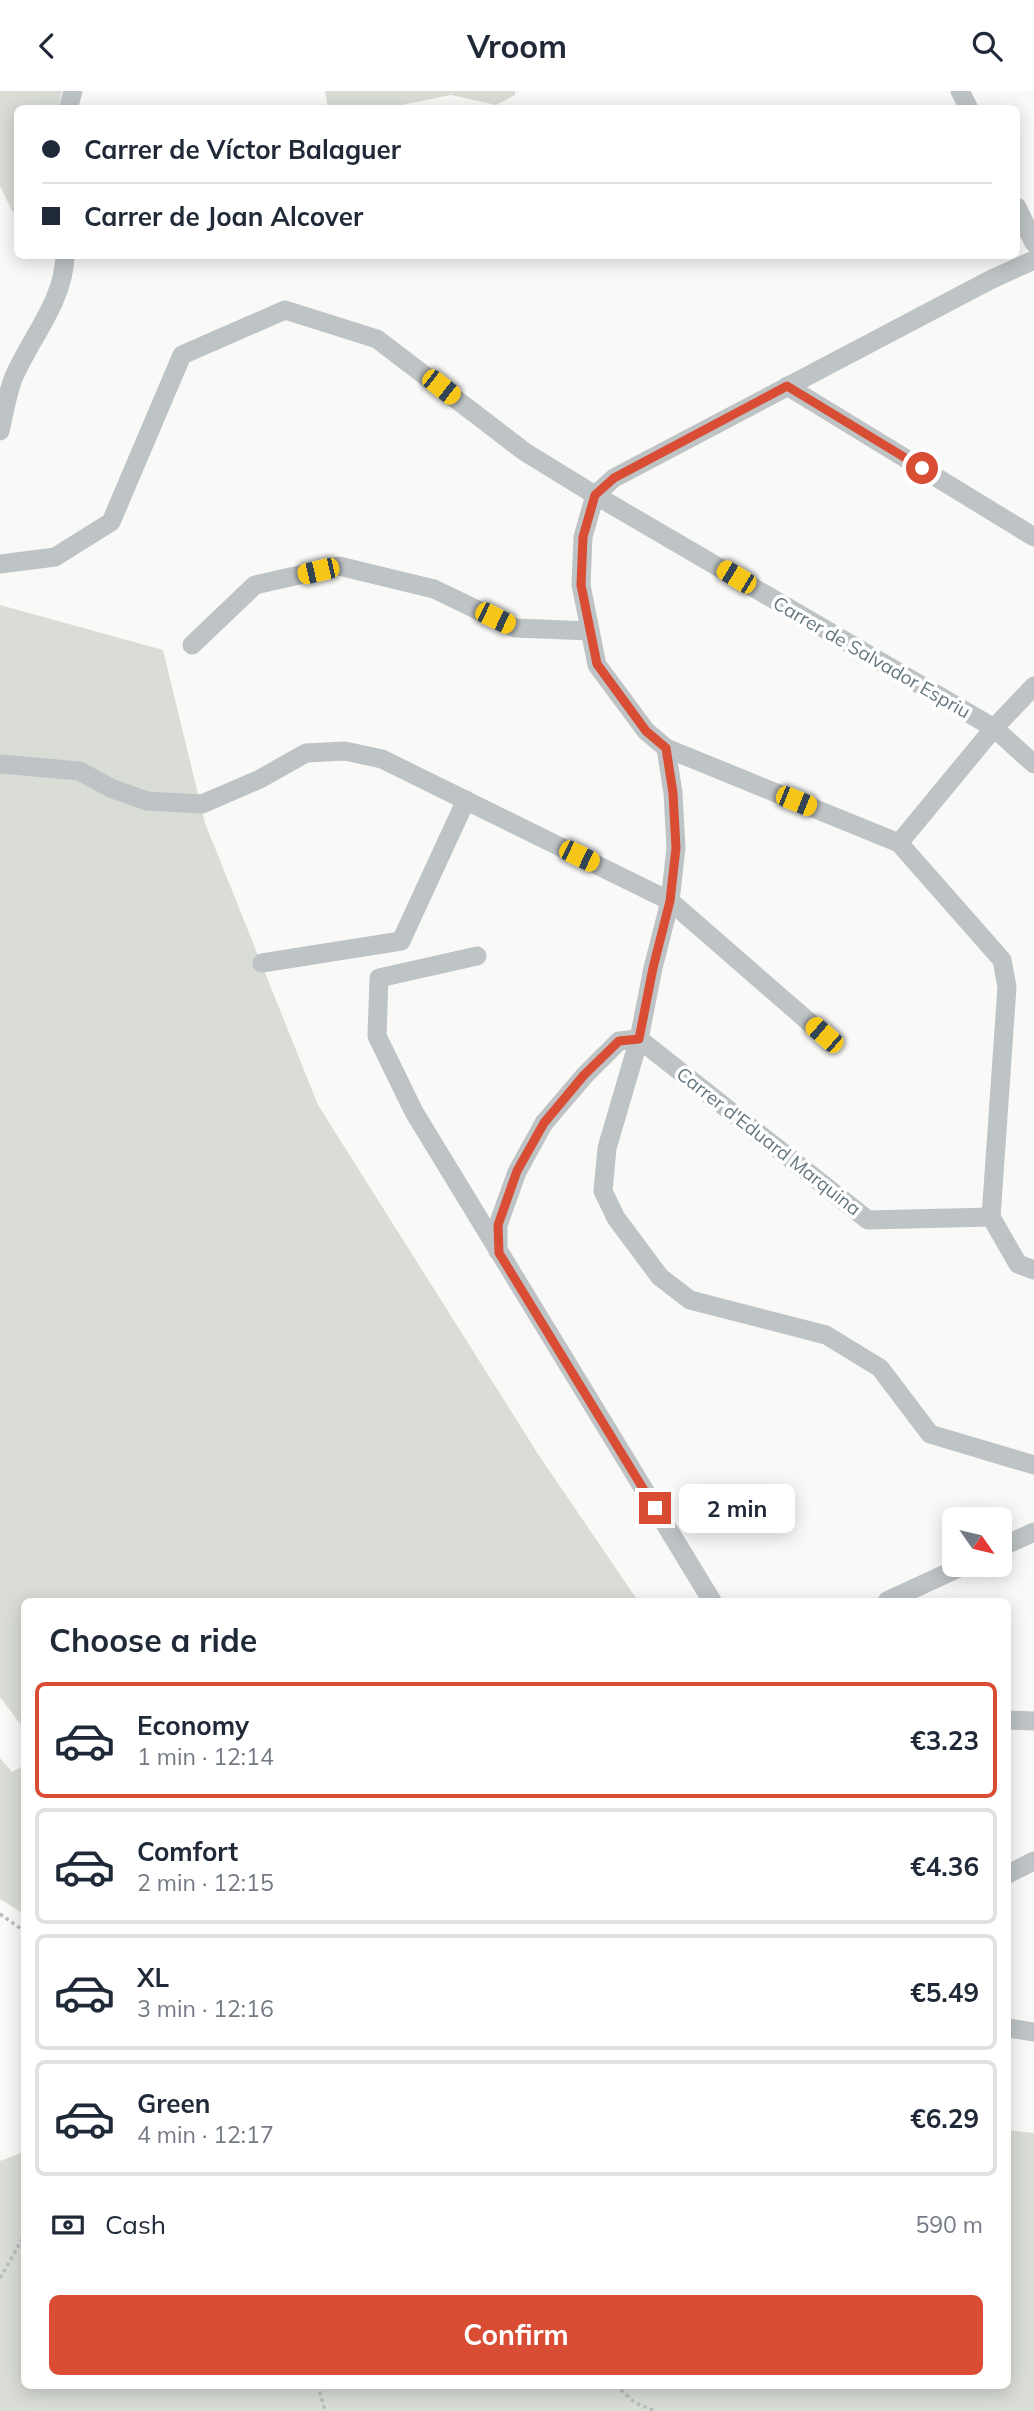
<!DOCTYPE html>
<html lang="en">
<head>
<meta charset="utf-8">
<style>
  :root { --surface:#fff; --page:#f2f2f3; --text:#1f2937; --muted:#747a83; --line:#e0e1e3; --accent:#da4d35 }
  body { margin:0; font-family:Mulish,sans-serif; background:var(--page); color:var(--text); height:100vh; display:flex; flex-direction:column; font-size:26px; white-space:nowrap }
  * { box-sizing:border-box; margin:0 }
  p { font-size:23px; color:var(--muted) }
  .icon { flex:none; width:38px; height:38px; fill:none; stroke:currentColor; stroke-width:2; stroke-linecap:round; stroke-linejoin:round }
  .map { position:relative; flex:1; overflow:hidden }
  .panel { position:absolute; left:21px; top:1507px; width:990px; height:791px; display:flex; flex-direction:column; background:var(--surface); border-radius:10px; box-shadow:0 4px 18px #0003 }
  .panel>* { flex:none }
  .top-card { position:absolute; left:14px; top:14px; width:1006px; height:154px; border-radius:10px; box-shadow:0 4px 18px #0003; display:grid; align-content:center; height:154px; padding:0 28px; background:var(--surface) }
  .needle { width:46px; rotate:124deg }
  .controls { position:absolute; left:942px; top:1416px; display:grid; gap:14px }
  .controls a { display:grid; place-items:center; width:70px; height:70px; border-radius:10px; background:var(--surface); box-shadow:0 4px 18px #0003; font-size:35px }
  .end { position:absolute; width:32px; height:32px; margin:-16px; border:9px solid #da4d35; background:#fff; box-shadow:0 0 0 4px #fff }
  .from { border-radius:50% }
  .bubble { position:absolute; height:49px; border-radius:10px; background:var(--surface); box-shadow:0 4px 18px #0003; font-size:23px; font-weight:700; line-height:49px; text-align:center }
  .car { position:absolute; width:21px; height:42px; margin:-21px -10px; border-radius:9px; box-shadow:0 0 5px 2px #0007; background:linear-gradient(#f5c518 24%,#345 0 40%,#f5c518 0 76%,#345 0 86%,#f5c518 0) }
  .top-card b { display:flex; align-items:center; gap:24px; height:66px; font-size:26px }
  .top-card b+b { border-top:2px solid var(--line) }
  .top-card i { width:18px; height:18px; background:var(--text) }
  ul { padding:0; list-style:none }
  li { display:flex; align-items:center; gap:21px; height:116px; margin:0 14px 10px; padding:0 14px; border:4px solid var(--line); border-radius:10px }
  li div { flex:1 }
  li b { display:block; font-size:26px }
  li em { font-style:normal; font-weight:700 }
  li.active { border-color:var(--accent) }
  li>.icon { width:63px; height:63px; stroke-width:1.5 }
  h2 { padding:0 28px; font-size:32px; line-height:84px }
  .pay { display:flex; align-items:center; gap:18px; height:77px; padding:0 28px; font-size:26px }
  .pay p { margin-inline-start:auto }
  .button { display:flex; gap:14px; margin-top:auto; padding:14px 28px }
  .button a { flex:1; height:80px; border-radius:10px; background:var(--accent); color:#fff; font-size:28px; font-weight:700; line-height:80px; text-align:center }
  header { display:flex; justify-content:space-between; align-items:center; height:91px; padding:0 28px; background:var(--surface); font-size:32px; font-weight:700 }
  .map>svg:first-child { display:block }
</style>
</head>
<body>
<header><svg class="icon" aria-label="back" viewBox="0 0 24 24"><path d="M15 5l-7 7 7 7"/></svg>Vroom<svg class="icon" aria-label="search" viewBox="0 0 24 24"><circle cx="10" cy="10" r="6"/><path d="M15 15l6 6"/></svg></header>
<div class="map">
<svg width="1034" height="2320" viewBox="0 0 1034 2320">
  <rect width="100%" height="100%" fill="#f9f9f7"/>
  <!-- green -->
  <g fill="#d9ddd6">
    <path d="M 0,0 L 62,0 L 58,17 L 18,18 L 17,124 L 12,120 L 0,95 Z"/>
    <path d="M 325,0 L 515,0 L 515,4 L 496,14 L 451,4 L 386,17 L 328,18 Z"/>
    <path d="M 0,514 L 163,559 L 205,732 L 318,1014 L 538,1363 L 638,1510 L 24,1510 L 24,1638 L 0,1606 Z"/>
    <path d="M 0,1667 L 12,1681 L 24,1674 L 24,1823 L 0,1808 Z"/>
    <path d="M 1008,2039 L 1034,2042 L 1034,2320 L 0,2320 L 0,2070 L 24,2061 L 24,2294 L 1008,2294 Z"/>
  </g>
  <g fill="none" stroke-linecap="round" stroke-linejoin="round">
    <!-- path -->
    <g stroke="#b9bdbf" stroke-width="3.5" stroke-dasharray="3.5 3.5" stroke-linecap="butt">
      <path d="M 0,1823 L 24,1840"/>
      <path d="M 0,2187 L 24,2145"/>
      <path d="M 318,2294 L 325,2320"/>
      <path d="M 616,2294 L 634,2311 L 655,2320"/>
    </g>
    <!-- minor -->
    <g stroke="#bec3c6" stroke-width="19">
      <path d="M 960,0 L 969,18"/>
      <path d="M 68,18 L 73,0"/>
      <path d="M 1017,116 L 1034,152"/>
      <path d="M 787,295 L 1034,446"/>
      <path d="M 0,340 C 4,323 7,304 13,288 C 30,247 64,211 65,164"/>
      <path d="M 595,404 L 583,446 L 581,494 L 597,574 L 646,640 L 666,657 L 673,702 L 676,757 L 670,810 L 653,877 L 639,948 L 607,1057 L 603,1100 L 616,1127 L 660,1186 L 690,1209 L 826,1244 L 880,1277 L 930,1343 L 1034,1374"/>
      <path d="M 595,404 L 614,387 L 990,189 L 1034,169"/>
      <path d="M 0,473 L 55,466 L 111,431 L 182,264 L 285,219 L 377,248 L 525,361 L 595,404 L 994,637 L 1034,673"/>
      <path d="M 192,554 L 255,494 L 339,475 L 434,498 L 515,537 L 590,540"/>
      <path d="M 666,657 L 899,752 L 1002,869 L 1007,896 L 991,1126 L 1018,1173 L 1034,1179"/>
      <path d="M 0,673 L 79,680 L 113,698 L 147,710 L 202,713 L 260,688 L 306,662 L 345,660 L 382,668 L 670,810 L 824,944"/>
      <path d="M 899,752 L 994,637 L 1034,595"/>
      <path d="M 477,865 L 379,887 L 377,945 L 414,1021 L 712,1510"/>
      <path d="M 262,872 L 401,850 L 466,709"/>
      <path d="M 498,1160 L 498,1134 L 517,1081 L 544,1032 L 585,984 L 619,950 L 639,948 L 868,1129 L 991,1126"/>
      <path d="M 999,1457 L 1034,1441"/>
      <path d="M 887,1510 L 965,1474"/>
      <path d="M 1008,1629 L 1034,1630"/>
      <path d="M 1008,1783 L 1034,1770"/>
      <path d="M 1008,1937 L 1034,1941"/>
    </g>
  </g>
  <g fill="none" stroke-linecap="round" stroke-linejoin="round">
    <!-- route -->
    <path stroke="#da4d35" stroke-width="9" d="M 655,1417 L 499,1162 L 498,1134 L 517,1080 L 544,1032 L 584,984 L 619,950 L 639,948 L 653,877 L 670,810 L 676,757 L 673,702 L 666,657 L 646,640 L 597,573 L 581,494 L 583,446 L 595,404 L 614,387 L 787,295 L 922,377"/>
  </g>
  <g text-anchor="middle" stroke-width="7" stroke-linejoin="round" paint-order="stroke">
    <!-- street labels -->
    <g font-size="19" fill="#657780" stroke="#fff">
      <text transform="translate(872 566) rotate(30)" y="7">Carrer de Salvador Espriu</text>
      <text transform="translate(769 1050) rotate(38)" y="7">Carrer d'Eduard Marquina</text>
    </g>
  </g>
</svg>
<div class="controls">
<a><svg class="needle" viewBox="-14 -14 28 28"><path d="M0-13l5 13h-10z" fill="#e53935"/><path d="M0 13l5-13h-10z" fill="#747a83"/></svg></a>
</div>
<i class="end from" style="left:922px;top:377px"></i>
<i class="end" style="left:655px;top:1417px"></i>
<div class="bubble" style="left:679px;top:1393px;width:116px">2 min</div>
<i class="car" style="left:441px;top:296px;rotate:128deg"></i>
<i class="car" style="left:318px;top:480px;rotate:257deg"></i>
<i class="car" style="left:736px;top:486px;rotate:301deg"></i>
<i class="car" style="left:495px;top:527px;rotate:116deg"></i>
<i class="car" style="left:796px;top:710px;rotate:112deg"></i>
<i class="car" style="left:579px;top:765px;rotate:116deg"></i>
<i class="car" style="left:824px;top:944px;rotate:311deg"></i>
<div class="top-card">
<b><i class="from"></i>Carrer de Víctor Balaguer</b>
<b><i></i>Carrer de Joan Alcover</b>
</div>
<section class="panel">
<h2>Choose a ride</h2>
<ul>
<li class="active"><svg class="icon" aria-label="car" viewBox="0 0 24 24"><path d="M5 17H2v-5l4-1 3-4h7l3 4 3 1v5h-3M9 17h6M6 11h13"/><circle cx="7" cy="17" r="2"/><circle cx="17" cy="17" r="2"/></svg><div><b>Economy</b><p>1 min · 12:14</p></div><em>€3.23</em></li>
<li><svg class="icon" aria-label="car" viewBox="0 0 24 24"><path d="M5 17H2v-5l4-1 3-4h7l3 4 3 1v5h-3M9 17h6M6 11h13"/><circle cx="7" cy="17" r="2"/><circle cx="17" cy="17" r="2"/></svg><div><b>Comfort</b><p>2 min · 12:15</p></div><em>€4.36</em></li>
<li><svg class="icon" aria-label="car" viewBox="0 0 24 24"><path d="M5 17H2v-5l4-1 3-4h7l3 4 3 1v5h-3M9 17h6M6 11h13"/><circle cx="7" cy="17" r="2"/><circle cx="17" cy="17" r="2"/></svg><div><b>XL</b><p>3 min · 12:16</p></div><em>€5.49</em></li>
<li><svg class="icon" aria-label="car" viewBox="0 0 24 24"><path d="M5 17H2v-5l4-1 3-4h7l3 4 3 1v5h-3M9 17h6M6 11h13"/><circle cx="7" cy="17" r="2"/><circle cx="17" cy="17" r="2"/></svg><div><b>Green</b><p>4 min · 12:17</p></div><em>€6.29</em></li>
</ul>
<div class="pay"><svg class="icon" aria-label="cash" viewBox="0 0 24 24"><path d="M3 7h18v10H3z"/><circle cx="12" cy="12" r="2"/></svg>Cash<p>590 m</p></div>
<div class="button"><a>Confirm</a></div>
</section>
</div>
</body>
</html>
